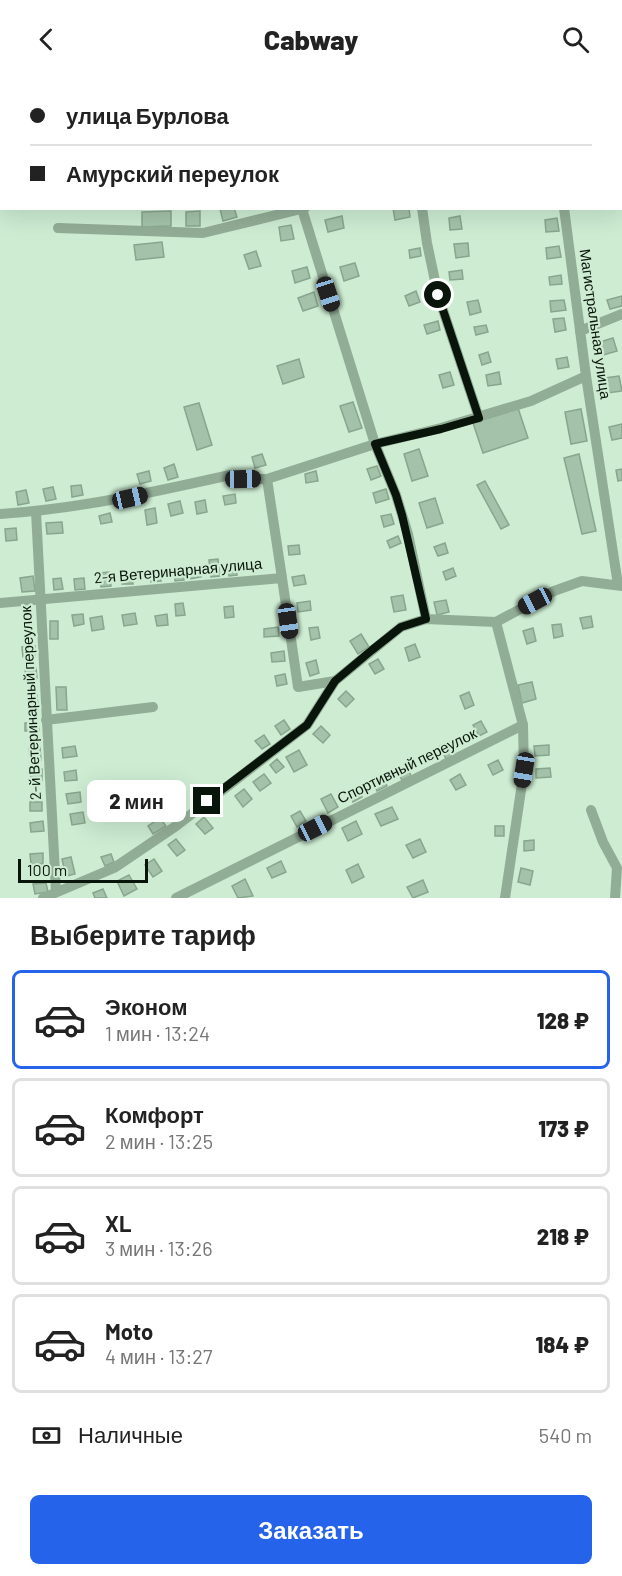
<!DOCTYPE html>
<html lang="ru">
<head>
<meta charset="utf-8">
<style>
  :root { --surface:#fff; --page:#f6f6f6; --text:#222; --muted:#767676; --line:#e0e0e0; --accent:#2563eb }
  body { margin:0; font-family:Barlow,sans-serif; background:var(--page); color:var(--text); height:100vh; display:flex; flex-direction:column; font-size:22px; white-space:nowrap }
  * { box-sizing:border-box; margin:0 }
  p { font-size:20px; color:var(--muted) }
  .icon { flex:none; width:33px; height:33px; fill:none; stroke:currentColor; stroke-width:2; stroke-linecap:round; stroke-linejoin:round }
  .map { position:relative; height:820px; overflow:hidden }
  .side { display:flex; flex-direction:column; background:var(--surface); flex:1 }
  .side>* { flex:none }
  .banner { position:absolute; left:0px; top:0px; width:622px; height:132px; box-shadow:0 6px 24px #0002; display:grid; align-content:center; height:132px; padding:0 30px; background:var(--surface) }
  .scale { position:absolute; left:18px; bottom:15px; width:130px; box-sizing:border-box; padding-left:6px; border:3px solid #09140b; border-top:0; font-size:16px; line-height:21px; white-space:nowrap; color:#09140b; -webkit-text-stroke:4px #cdecd2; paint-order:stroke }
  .end { position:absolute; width:27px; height:27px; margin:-14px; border:8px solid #09140b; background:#fff; box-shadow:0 0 0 3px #fff }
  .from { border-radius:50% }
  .bubble { position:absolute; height:42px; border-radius:9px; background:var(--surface); box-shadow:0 6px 24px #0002; font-size:20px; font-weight:800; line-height:42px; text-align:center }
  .car { position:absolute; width:18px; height:36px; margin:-18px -9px; border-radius:8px; box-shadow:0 0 4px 2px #0007; background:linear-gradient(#222 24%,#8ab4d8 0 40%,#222 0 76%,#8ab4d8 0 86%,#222 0) }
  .banner b { display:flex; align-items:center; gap:21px; height:57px; font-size:22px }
  .banner b+b { border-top:2px solid var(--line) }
  .banner i { width:15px; height:15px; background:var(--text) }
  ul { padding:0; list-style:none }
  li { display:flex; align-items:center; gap:18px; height:99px; margin:0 12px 9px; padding:0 18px; border:3px solid var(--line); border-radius:9px }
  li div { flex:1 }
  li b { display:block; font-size:22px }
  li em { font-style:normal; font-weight:800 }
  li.on { border-color:var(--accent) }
  li>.icon { width:54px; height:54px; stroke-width:1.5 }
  h2 { padding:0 30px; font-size:27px; line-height:72px }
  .pay { display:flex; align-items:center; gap:15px; height:66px; padding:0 30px; font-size:22px }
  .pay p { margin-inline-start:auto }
  .action { display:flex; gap:12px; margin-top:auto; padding:12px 30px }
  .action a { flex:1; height:69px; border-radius:9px; background:var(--accent); color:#fff; font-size:24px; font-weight:800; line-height:69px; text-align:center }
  header { display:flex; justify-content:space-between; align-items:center; height:78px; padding:0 30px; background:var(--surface); font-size:27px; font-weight:800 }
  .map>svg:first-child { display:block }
</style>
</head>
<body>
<header><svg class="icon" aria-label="back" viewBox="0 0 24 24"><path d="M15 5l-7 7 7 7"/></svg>Cabway<svg class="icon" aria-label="search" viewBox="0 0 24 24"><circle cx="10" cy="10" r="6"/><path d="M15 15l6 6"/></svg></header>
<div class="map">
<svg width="622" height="820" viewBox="0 0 622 820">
  <rect width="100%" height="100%" fill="#cdecd2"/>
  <!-- building -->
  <g fill="#a4c2a9" stroke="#88a58d" stroke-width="1.5">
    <path d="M 234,130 L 237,139 L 223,143 L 220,131 Z"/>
    <path d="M 393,130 L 409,130 L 410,139 L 395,142 Z"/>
    <path d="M 171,133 L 171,148 L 142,149 L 142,134 Z"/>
    <path d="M 200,133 L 200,148 L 186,148 L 186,134 Z"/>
    <path d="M 342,138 L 344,150 L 328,154 L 325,142 Z"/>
    <path d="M 460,138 L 462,151 L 450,152 L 449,140 Z"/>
    <path d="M 557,140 L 559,153 L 546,154 L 545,142 Z"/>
    <path d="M 291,147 L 294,161 L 281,163 L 279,149 Z"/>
    <path d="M 162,164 L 164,179 L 136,182 L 134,167 Z"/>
    <path d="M 468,165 L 469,178 L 456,180 L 454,166 Z"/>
    <path d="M 559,168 L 561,179 L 547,181 L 546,170 Z"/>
    <path d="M 420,170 L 421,178 L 410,180 L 409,172 Z"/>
    <path d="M 256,173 L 261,188 L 249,191 L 244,177 Z"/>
    <path d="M 355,185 L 359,198 L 344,203 L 340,189 Z"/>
    <path d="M 307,189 L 310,200 L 295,205 L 292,193 Z"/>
    <path d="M 462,192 L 463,201 L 450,202 L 449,194 Z"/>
    <path d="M 561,197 L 562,206 L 550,207 L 549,199 Z"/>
    <path d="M 416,213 L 420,224 L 409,228 L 405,218 Z"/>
    <path d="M 314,214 L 318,228 L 303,233 L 298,220 Z"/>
    <path d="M 622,218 L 622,228 L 610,231 L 607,222 Z"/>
    <path d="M 478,222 L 481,234 L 470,237 L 467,224 Z"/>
    <path d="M 564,222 L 566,232 L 551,234 L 550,223 Z"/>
    <path d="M 564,240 L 566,252 L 555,254 L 553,241 Z"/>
    <path d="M 438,243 L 440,252 L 427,256 L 424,247 Z"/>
    <path d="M 486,247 L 488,254 L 476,257 L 474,249 Z"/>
    <path d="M 613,260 L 617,273 L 603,277 L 600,264 Z"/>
    <path d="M 488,274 L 491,284 L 482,287 L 479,277 Z"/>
    <path d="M 567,279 L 569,289 L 558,291 L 556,281 Z"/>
    <path d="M 299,281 L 304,299 L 283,306 L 277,288 Z"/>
    <path d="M 450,294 L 454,307 L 443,310 L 439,297 Z"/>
    <path d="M 499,294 L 501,306 L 488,308 L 486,297 Z"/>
    <path d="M 619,298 L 622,313 L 607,315 L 605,300 Z"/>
    <path d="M 353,324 L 362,350 L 349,354 L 340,328 Z"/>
    <path d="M 199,325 L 212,367 L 197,372 L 184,329 Z"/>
    <path d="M 518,330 L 528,360 L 483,375 L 473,345 Z"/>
    <path d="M 581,331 L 587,363 L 571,366 L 565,334 Z"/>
    <path d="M 622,346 L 622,360 L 612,362 L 609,349 Z"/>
    <path d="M 419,371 L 428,398 L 412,403 L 404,376 Z"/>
    <path d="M 262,376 L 266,387 L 255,390 L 252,379 Z"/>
    <path d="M 579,376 L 596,453 L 582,456 L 564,380 Z"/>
    <path d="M 174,386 L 178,399 L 168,402 L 164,390 Z"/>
    <path d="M 377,388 L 381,398 L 371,402 L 367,391 Z"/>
    <path d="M 622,391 L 622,402 L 618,403 L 616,392 Z"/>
    <path d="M 149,393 L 151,403 L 140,406 L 137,396 Z"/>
    <path d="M 316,393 L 318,403 L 306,405 L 305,396 Z"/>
    <path d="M 485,403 L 509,447 L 501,451 L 477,407 Z"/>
    <path d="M 81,407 L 83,417 L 72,419 L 71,408 Z"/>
    <path d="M 53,409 L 56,421 L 46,423 L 43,411 Z"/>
    <path d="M 386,411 L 389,421 L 376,425 L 373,415 Z"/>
    <path d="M 26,412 L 29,425 L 18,427 L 16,414 Z"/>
    <path d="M 235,416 L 236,425 L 225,427 L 223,418 Z"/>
    <path d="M 435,420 L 443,445 L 427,450 L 419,425 Z"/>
    <path d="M 205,422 L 207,434 L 197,436 L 195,424 Z"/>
    <path d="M 180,423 L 183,435 L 171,438 L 168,426 Z"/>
    <path d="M 155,430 L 157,445 L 147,447 L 145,432 Z"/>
    <path d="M 110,435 L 112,444 L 101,446 L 99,438 Z"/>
    <path d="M 391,436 L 394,446 L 384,449 L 381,438 Z"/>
    <path d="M 62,444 L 63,455 L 47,456 L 46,445 Z"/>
    <path d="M 16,450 L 17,462 L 6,463 L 5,451 Z"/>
    <path d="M 398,458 L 401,465 L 390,470 L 387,463 Z"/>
    <path d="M 445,465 L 448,475 L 438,478 L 434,469 Z"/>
    <path d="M 299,467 L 300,476 L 289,477 L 288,468 Z"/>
    <path d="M 218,481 L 220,498 L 211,499 L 209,482 Z"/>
    <path d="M 227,485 L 236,485 L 237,497 L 229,498 Z"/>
    <path d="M 199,488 L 201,499 L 190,501 L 188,490 Z"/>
    <path d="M 453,490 L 456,498 L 446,502 L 443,494 Z"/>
    <path d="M 160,492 L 161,503 L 151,504 L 150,493 Z"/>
    <path d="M 183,492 L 184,502 L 175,503 L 174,493 Z"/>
    <path d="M 109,494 L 111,508 L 101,509 L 100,495 Z"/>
    <rect x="122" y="497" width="11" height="9"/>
    <path d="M 304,497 L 306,506 L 294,508 L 292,499 Z"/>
    <path d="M 33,498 L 35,513 L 22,514 L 20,500 Z"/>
    <path d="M 61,500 L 63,511 L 54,512 L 53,501 Z"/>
    <path d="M 84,500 L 85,511 L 75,512 L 74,501 Z"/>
    <path d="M 403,517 L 406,532 L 394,534 L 391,519 Z"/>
    <path d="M 446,522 L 449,534 L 437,537 L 434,524 Z"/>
    <path d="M 310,523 L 311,532 L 298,534 L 297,525 Z"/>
    <path d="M 183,525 L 185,537 L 176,538 L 175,526 Z"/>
    <path d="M 233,528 L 234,539 L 225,540 L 224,529 Z"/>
    <path d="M 135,535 L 137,546 L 124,548 L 122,537 Z"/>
    <path d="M 83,536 L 84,546 L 74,548 L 72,537 Z"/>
    <path d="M 167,536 L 168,547 L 157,548 L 155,538 Z"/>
    <path d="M 102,538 L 104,551 L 92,553 L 90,540 Z"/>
    <path d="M 591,538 L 593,549 L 583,551 L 580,540 Z"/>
    <rect x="50" y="543" width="8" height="18"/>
    <path d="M 561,546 L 563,558 L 554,560 L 552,547 Z"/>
    <path d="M 278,549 L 279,558 L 264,559 L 264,551 Z"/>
    <path d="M 318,549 L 320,560 L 311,562 L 309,550 Z"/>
    <path d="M 533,550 L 536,563 L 527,566 L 523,553 Z"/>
    <path d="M 361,556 L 369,569 L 358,576 L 350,563 Z"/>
    <path d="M 415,566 L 420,579 L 409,583 L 405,570 Z"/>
    <path d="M 35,568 L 35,579 L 23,579 L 22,569 Z"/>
    <path d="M 284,573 L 285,583 L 272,584 L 271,575 Z"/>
    <path d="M 378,581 L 384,591 L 375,596 L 369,586 Z"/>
    <path d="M 316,582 L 319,595 L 310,598 L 306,585 Z"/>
    <path d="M 36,590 L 37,600 L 26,601 L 25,591 Z"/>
    <path d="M 285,596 L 287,606 L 277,608 L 275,598 Z"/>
    <path d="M 532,604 L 536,621 L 522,625 L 518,607 Z"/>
    <path d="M 56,609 L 66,609 L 67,632 L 57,632 Z"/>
    <path d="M 346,613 L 354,621 L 346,629 L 338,621 Z"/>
    <path d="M 469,614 L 474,627 L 465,631 L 460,618 Z"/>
    <path d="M 37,617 L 38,629 L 30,629 L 29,618 Z"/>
    <path d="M 284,642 L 290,651 L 281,657 L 275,648 Z"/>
    <path d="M 481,643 L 487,654 L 479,658 L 473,647 Z"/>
    <path d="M 25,645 L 38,645 L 39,653 L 25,653 Z"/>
    <path d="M 321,648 L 330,657 L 323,665 L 313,656 Z"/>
    <path d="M 264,657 L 270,666 L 262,671 L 255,663 Z"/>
    <path d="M 450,664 L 455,677 L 446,681 L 440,668 Z"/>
    <path d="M 549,667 L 549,677 L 535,678 L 534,668 Z"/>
    <path d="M 75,668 L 77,678 L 63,680 L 62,670 Z"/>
    <path d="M 40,669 L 41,682 L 30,683 L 29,670 Z"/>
    <path d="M 299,672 L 307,687 L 294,694 L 286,679 Z"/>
    <path d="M 277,681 L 284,689 L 276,695 L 270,687 Z"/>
    <path d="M 498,682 L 503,692 L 493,697 L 488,687 Z"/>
    <path d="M 407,688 L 411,698 L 402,702 L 397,693 Z"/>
    <path d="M 550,690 L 551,699 L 536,700 L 536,691 Z"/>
    <rect x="31" y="691" width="11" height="11"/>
    <path d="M 76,692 L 77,702 L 65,703 L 64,694 Z"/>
    <path d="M 264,696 L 271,705 L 260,713 L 253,704 Z"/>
    <path d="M 460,696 L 466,707 L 456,712 L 450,702 Z"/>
    <path d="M 382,697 L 387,708 L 377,713 L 372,702 Z"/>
    <path d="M 357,710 L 362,719 L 353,724 L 348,714 Z"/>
    <path d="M 244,711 L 252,721 L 243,729 L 235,718 Z"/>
    <path d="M 80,714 L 81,724 L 68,726 L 66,716 Z"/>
    <path d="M 331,716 L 338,729 L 328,735 L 321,721 Z"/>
    <rect x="30" y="724" width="12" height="9"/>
    <path d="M 392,729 L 398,741 L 381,748 L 375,736 Z"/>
    <path d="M 300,733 L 306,743 L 297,749 L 291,738 Z"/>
    <path d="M 83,734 L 85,745 L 72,747 L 70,736 Z"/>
    <path d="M 204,739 L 213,750 L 205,756 L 196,746 Z"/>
    <path d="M 160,740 L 166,748 L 153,756 L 148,748 Z"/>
    <path d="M 43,743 L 44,753 L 31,754 L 30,745 Z"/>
    <path d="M 356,743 L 362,756 L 348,763 L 342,750 Z"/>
    <rect x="495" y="748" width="9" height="10"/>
    <path d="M 176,761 L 185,772 L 177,778 L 168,767 Z"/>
    <path d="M 420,761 L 426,774 L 413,780 L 406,767 Z"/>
    <path d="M 534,762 L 534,772 L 524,773 L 524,763 Z"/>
    <path d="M 43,775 L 43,786 L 31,786 L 30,776 Z"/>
    <path d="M 111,776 L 114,784 L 105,788 L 101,779 Z"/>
    <path d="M 71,779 L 75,796 L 66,798 L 62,781 Z"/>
    <path d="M 154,781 L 162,793 L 153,799 L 145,787 Z"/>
    <path d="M 281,783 L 286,794 L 272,800 L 267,790 Z"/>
    <path d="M 358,786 L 364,799 L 352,805 L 346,792 Z"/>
    <path d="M 521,790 L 533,793 L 530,807 L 518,804 Z"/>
    <path d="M 129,797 L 137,811 L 124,818 L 117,803 Z"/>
    <path d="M 245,801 L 253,818 L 238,820 L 232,808 Z"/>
    <path d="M 423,802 L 428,814 L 413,820 L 407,809 Z"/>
    <path d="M 46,805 L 48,814 L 35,816 L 33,806 Z"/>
    <path d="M 103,811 L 107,820 L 95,820 L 93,815 Z"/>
  </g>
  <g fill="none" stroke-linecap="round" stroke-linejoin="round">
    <!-- street -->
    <g stroke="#92ad96" stroke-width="10">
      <path d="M 389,0 L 389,2"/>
      <path d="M 549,0 L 549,2"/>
      <path d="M 621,57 L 622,55"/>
      <path d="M 422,130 L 427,165 L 438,217 L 479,340"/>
      <path d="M 564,130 L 586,298 L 618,507"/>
      <path d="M 302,131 L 375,366 L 396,417 L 408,456 L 426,541"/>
      <path d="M 58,150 L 203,155 L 305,130"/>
      <path d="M 580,253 L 622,236"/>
      <path d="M 267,401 L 282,500"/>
      <path d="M 36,434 L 56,814"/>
      <path d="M 0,436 C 78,431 154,414 230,397 L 243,401 L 267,401 L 375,366 L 441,350 L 531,323 L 586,298"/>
      <path d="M 0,525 L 282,500 L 298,609 L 335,603"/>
      <path d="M 496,544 L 523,647 L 524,692 L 505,820"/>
      <path d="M 46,642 L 153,629"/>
      <path d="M 591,732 L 603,764 L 617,790 L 615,820"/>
      <path d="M 43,820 L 114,790 L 176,748 L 307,647 L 335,603 L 401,549 L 426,541 L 496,544 L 554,513 L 582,503 L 622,508"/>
      <path d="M 176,820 L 523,647"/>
    </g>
  </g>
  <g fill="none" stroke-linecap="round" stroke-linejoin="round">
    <!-- route -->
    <path stroke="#09140b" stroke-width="8" d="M 207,723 L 307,647 L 335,603 L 372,572 L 401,549 L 426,541 L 402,437 L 396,417 L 375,366 L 441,351 L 479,340 L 438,217"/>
  </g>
  <g text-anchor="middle" stroke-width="4.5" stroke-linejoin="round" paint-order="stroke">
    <!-- street labels -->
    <g font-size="15" fill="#09140b" stroke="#cdecd2">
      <text transform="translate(595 246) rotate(82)" y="5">Магистральная улица</text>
      <text transform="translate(178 493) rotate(-5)" y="5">2-я Ветеринарная улица</text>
      <text transform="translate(31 625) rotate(-93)" y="5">2-й Ветеринарный переулок</text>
      <text transform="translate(407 688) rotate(-26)" y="5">Спортивный переулок</text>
    </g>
  </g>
</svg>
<div class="scale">100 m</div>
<i class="end from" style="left:438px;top:217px"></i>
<i class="end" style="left:207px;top:723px"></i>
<div class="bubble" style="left:87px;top:702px;width:99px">2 мин</div>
<i class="car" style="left:328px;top:216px;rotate:162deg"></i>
<i class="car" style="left:243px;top:401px;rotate:89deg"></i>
<i class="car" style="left:130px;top:420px;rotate:77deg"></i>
<i class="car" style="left:535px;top:523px;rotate:242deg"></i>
<i class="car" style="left:288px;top:543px;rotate:172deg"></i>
<i class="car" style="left:524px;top:692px;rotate:189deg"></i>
<i class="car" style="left:315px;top:750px;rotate:63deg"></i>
<div class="banner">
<b><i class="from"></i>улица Бурлова</b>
<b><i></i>Амурский переулок</b>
</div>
</div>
<section class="side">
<h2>Выберите тариф</h2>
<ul>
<li class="on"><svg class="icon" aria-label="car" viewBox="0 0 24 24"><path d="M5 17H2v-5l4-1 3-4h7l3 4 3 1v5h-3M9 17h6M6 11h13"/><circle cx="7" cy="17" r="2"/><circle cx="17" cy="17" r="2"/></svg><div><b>Эконом</b><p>1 мин · 13:24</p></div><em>128 ₽</em></li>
<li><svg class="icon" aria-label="car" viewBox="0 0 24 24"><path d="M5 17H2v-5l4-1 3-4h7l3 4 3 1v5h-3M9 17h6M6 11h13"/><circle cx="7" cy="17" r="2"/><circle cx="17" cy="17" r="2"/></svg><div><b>Комфорт</b><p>2 мин · 13:25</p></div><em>173 ₽</em></li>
<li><svg class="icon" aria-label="car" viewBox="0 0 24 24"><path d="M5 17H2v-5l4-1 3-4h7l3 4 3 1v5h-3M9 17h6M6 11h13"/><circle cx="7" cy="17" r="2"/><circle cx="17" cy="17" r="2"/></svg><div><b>XL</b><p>3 мин · 13:26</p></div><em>218 ₽</em></li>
<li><svg class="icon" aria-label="car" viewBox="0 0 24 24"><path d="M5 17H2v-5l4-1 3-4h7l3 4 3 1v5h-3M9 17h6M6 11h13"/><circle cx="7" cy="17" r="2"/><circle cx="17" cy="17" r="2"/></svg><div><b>Moto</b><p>4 мин · 13:27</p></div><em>184 ₽</em></li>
</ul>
<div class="pay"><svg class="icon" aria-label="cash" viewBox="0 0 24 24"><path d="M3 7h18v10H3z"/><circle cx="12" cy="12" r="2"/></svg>Наличные<p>540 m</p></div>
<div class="action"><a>Заказать</a></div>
</section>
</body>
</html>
